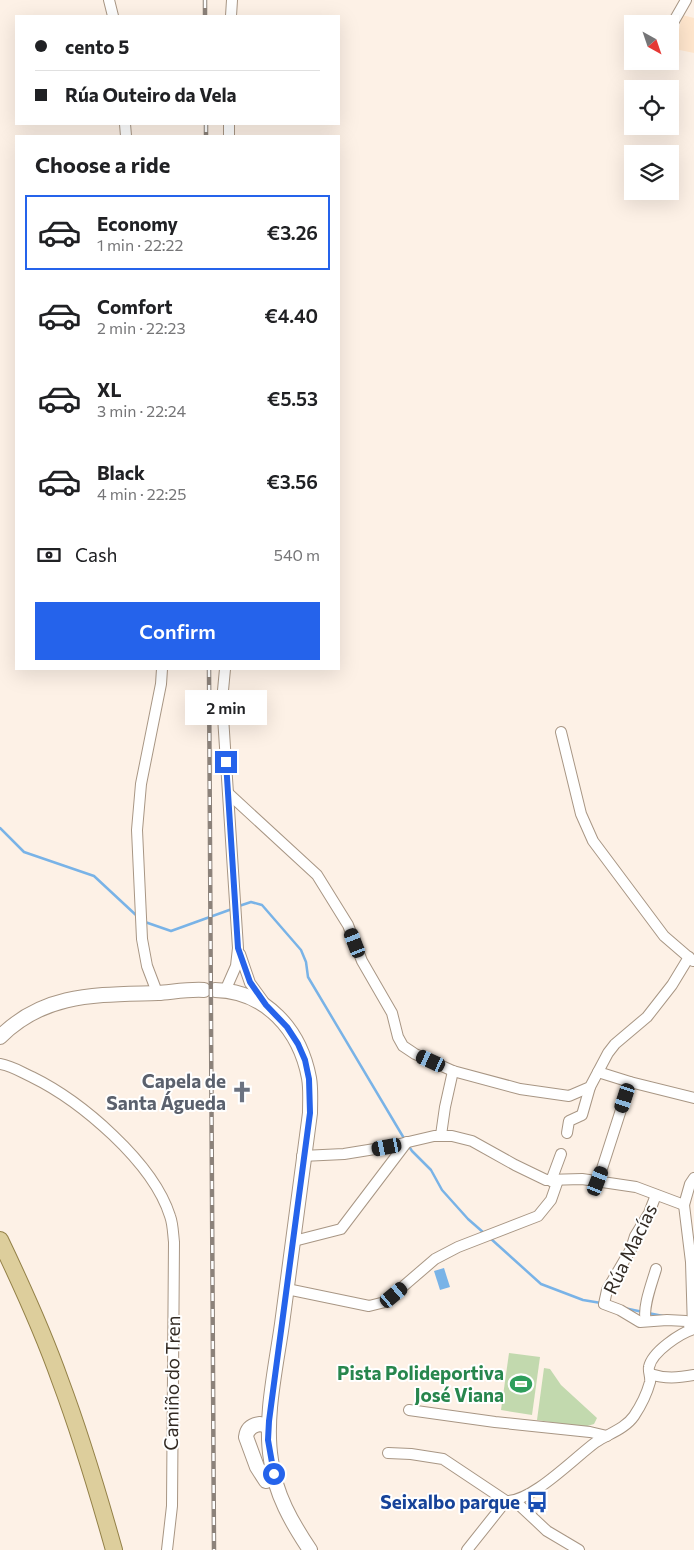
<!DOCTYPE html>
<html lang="en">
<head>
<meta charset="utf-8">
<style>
  :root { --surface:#fff; --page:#f6f6f6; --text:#202124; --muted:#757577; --line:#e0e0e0; --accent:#2563eb }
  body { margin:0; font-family:Commissioner,sans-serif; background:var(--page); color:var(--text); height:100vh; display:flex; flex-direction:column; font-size:19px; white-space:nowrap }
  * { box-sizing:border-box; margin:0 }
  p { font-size:16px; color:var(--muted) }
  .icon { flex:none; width:28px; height:28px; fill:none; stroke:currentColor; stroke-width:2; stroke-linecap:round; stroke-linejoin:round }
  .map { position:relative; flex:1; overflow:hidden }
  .details { position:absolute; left:15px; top:135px; width:325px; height:535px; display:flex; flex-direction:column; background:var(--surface); border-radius:0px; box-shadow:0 5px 20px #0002 }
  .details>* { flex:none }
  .hud { position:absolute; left:15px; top:15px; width:325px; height:110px; border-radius:0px; box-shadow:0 5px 20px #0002; display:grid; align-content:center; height:110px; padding:0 20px; background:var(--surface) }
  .needle { width:32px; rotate:140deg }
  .buttons { position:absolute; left:624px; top:15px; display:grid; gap:10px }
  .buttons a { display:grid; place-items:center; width:55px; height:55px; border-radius:0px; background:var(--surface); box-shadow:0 5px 20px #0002; font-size:25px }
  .end { position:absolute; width:22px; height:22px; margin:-11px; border:6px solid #2563eb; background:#fff; box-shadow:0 0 0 2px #fff }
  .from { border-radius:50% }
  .bubble { position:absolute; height:35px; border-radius:0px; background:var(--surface); box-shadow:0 5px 20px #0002; font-size:16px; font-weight:600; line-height:35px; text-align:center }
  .car { position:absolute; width:15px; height:30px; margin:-15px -8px; border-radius:6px; box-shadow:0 0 4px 1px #0007; background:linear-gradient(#222 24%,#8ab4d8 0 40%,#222 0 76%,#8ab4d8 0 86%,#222 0) }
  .hud b { display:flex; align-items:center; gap:18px; height:48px; font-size:19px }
  .hud b+b { border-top:1px solid var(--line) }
  .hud i { width:12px; height:12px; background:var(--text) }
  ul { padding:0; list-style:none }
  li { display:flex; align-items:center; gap:15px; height:75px; margin:0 10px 8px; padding:0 10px; border:2px solid transparent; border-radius:0px }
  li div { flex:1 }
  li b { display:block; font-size:19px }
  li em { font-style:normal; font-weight:600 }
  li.on { border-color:var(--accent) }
  li>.icon { width:45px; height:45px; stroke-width:1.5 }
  h2 { padding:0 20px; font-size:22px; line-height:60px }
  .pay { display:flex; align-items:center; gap:12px; height:55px; padding:0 20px; font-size:19px }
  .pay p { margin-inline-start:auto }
  .action { display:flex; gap:10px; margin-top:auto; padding:10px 20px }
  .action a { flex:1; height:58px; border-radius:0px; background:var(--accent); color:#fff; font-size:20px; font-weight:600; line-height:58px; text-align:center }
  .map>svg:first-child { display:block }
</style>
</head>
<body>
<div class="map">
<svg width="694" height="1550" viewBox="0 0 694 1550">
  <rect width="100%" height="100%" fill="#fdf1e6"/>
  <!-- built -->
  <path fill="#ffe6cd" d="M 682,15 L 694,18 L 694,53 L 675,49 Z"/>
  <!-- green -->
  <g fill="#c2d9ae">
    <path d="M 509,1353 L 540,1357 L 532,1415 L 501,1410 Z"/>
    <path d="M 544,1368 L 550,1369 L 561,1385 L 597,1418 L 594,1424 L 584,1427 L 537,1420 Z"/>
  </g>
  <!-- water -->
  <path fill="#79b3e7" d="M 444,1268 L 450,1287 L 440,1290 L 434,1271 Z"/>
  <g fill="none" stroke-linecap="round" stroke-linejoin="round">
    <!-- stream -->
    <g stroke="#79b3e7" stroke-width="2.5">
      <path d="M 0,828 L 24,852 L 94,876 L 137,916"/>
      <path d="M 239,906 L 251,902 L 262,905 L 301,950 L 306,962 L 308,977 L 405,1140"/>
      <path d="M 145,922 L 171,931 L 232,909"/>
      <path d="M 408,1145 L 412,1151 L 431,1170 L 442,1190 L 468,1219 L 484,1233"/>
      <path d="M 490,1238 L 541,1284 L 583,1300 L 601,1303"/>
      <path d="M 624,1308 L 643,1312"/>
      <path d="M 648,1313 L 663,1316"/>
    </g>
    <!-- minor casing -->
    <g stroke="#a89684" stroke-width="12">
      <g id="minor">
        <path d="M 109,0 L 113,16"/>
        <path d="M 231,16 L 232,0"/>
        <path d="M 670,28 L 686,0"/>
        <path d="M 125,124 L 126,136"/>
        <path d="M 229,136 L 229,124"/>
        <path d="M 225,669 L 222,701 L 238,948 L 236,966 L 225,991"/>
        <path d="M 561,732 L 581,814 L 593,841 L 664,936 L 693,961"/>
        <path d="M 229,794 L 317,875 L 348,925 L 362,961 L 392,1013 L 398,1037 L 403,1046 L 415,1054 L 453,1071 L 520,1089 L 569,1096 L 590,1087 L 608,1053 L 615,1044 L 647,1017 L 672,985 L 689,957"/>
        <path d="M 240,954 L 250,983 L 266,1005"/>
        <path d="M 155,987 L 147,966 L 142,939 L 137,830 L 141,784 L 161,684 L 162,669"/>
        <path d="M 0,1064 C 12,1066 21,1072 32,1077 C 81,1101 153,1162 170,1216 C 173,1224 173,1234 174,1242 L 172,1506 L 167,1550"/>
        <path d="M 598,1072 L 630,1082 L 694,1098"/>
        <path d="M 567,1133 L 569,1121 L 582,1115 L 590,1087"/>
        <path d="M 441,1135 L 445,1107 L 453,1071"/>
        <path d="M 302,1156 L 344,1154 L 387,1147 L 434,1136 L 452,1136 L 472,1141 L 515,1165 L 546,1180 L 582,1179 L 636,1187 L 684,1205"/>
        <path d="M 551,1181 L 561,1154"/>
        <path d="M 598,1181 L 630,1082"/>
        <path d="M 656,1195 L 649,1213 L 635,1236 L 631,1249 L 607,1290 L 604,1304 L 620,1310 L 640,1322 L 667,1320 L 686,1321 L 693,1329"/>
        <path d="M 684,1205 L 691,1262 L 693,1328"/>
        <path d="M 684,1205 L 690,1184 L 694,1178"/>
        <path d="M 294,1241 L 341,1229 L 407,1142"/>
        <path d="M 287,1289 L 369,1306 L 385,1302 L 435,1259 L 458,1247 L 538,1216 L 551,1200 L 558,1180"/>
        <path d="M 646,1321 C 642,1308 652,1283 656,1269"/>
        <path d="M 650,1374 C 665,1379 678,1378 694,1375"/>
        <path d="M 409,1410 L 495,1422 L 590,1432 L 607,1436"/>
        <path d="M 388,1453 L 411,1454 L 443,1459 L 506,1501"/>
        <path d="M 515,1501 L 547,1531 L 579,1550"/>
        <path d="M 467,1550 L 506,1501 C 532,1502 574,1458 596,1442 C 608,1434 625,1429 634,1416 C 640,1407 647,1393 650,1382 C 651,1377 648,1371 649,1367 C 652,1352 680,1333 694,1329"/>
      </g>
    </g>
    <!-- tertiary casing -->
    <g stroke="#a89684" stroke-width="16">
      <g id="tertiary">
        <path d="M 215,990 C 266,991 300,1030 309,1078 C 311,1089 310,1101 310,1113 C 301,1183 291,1254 282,1324 C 276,1367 264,1418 271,1460 C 275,1494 292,1523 310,1550"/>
        <path d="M 0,1037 C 45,992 98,995 158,993 C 172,992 189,989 204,990"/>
        <path d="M 264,1425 L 260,1424 C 252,1425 247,1429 246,1437 L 257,1467 L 266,1481"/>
      </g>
    </g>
    <!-- primary casing -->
    <g stroke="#938047" stroke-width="18">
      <path id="primary" d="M 0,1240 C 22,1286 43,1332 60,1380 C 81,1436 98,1493 114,1550"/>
    </g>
    <!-- minor -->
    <use href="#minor" stroke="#fff" stroke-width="10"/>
    <!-- tertiary -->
    <use href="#tertiary" stroke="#fff" stroke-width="14"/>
    <!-- primary -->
    <use href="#primary" stroke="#ddce9c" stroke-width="16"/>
    <!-- rail casing -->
    <g stroke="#8c827a" stroke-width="4.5">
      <g id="rail">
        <path d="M 205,0 L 205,16"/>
        <path d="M 206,124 L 206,136"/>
        <path d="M 209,669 L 214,1550"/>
      </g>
    </g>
    <!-- rail -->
    <use href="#rail" stroke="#fff" stroke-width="2.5" stroke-dasharray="8" stroke-linecap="butt"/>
  </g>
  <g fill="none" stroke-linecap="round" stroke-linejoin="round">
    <!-- route -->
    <path stroke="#2563eb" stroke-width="6" d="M 226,762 L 238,948 L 250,982 L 266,1005 L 287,1027 L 298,1044 L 305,1060 L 309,1079 L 310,1113 L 269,1421 L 268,1440 L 274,1474"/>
  </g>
  <!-- icons -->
  <defs>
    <g id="church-bare" transform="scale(1.725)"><path d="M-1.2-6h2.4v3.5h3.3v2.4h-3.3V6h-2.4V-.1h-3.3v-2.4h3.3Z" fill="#6b7280" stroke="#fff" stroke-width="2.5" paint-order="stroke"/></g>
    <g id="stadium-bare" transform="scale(1.725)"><path d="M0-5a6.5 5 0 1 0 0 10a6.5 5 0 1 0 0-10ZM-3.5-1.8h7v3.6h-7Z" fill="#2e9e5b" stroke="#fff" stroke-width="2.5" paint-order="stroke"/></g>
    <g id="bus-bare" transform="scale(1.725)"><path d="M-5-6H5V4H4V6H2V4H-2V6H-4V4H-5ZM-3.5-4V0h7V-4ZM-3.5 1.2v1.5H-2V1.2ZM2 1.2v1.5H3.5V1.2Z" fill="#1a4fb4" stroke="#fff" stroke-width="2.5" paint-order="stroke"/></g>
  </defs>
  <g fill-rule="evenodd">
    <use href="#church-bare" x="242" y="1092"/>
    <use href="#stadium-bare" x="521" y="1384"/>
    <use href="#bus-bare" x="537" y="1502"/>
  </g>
  <g text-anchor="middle" stroke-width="4" stroke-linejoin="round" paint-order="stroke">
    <!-- worship labels -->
    <g font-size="19" font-weight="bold" fill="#5b616d" stroke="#fff" text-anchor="end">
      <text x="226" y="1088">Capela de<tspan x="226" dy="22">Santa Águeda</tspan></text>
    </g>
    <!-- street labels -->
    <g font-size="19" fill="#332b24" stroke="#fff">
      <text transform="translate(630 1249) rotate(-64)" y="7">Rúa Macías</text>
      <text transform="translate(172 1383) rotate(-89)" y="7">Camiño do Tren</text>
    </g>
    <!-- leisure labels -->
    <g font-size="19" font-weight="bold" fill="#27864d" stroke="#fff" text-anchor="end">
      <text x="504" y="1380">Pista Polideportiva<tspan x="504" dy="22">José Viana</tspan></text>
    </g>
    <!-- transit labels -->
    <g font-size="19" font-weight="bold" fill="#164399" stroke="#fff" text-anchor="end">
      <text x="520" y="1509">Seixalbo parque</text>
    </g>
  </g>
</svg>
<div class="buttons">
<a><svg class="needle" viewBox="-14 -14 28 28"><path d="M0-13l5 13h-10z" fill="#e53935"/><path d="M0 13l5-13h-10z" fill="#757577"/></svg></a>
<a><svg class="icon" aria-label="locate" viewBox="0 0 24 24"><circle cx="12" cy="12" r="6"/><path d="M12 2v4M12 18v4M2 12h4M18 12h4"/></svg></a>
<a><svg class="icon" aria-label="layers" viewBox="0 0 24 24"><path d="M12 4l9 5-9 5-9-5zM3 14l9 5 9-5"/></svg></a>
</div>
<i class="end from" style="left:274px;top:1474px"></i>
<i class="end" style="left:226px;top:762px"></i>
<div class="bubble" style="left:185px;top:690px;width:82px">2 min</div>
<i class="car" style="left:355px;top:943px;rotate:339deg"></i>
<i class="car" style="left:431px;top:1061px;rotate:295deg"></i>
<i class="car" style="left:625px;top:1098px;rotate:198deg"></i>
<i class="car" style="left:387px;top:1147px;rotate:259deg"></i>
<i class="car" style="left:598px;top:1181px;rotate:21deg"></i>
<i class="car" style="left:394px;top:1295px;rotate:50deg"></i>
<div class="hud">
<b><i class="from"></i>cento 5</b>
<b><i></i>Rúa Outeiro da Vela</b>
</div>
<section class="details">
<h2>Choose a ride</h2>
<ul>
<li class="on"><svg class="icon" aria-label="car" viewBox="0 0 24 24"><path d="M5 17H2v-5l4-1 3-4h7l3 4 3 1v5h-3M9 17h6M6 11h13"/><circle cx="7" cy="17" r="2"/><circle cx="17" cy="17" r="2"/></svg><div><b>Economy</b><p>1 min · 22:22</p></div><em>€3.26</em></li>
<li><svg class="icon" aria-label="car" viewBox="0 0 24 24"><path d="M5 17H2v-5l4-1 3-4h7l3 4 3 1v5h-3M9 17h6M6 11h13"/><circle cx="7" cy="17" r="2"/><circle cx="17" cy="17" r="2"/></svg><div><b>Comfort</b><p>2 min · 22:23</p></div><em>€4.40</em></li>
<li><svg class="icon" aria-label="car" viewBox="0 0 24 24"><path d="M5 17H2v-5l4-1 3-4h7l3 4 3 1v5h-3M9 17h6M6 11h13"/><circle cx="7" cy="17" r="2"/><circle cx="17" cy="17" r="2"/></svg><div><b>XL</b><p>3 min · 22:24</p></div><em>€5.53</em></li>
<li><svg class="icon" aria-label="car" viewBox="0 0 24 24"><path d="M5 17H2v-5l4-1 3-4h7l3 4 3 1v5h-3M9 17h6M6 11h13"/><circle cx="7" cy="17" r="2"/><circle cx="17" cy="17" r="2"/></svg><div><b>Black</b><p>4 min · 22:25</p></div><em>€3.56</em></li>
</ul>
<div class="pay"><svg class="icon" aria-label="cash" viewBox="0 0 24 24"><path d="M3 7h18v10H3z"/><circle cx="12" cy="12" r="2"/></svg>Cash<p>540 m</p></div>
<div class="action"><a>Confirm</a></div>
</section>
</div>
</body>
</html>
